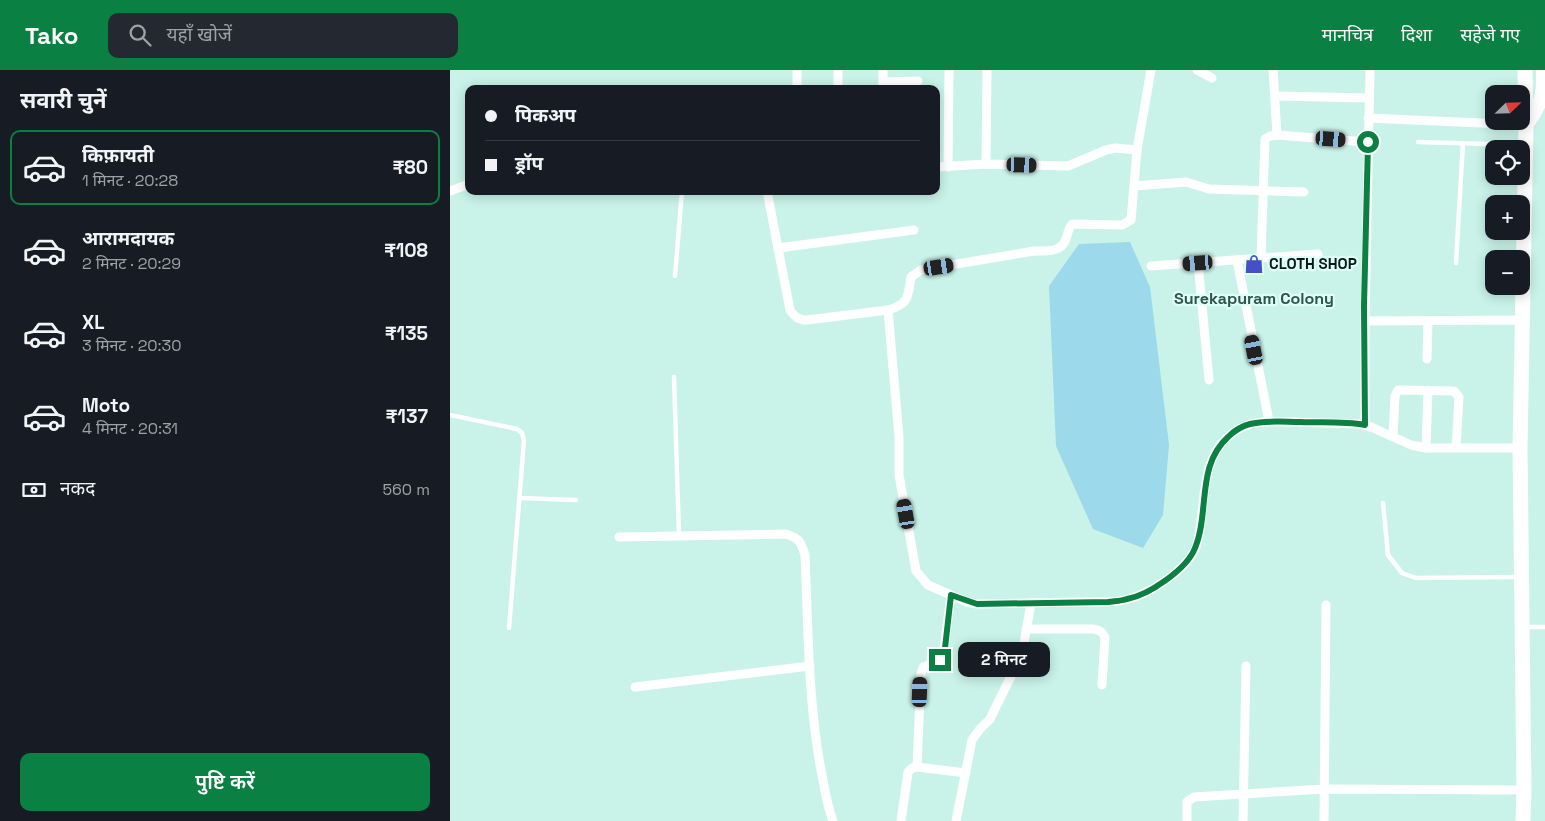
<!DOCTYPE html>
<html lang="hi">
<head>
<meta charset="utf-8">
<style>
  :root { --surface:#171b24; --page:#242831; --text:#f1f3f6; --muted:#9ea1a6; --line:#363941; --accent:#0b8043 }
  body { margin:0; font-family:"Space Grotesk","Noto Sans Devanagari",sans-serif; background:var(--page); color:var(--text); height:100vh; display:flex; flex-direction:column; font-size:19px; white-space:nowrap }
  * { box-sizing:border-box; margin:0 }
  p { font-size:16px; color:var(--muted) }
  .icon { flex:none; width:28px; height:28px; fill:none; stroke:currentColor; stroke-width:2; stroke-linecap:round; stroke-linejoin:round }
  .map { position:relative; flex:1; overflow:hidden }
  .details { display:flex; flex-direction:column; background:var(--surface); width:450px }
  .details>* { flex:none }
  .top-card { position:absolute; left:15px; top:15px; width:475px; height:110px; border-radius:10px; box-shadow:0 2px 12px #0003; display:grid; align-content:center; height:110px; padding:0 20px; background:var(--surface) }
  .needle { width:32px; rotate:67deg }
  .controls { position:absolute; left:1035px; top:15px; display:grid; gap:10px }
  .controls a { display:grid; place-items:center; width:45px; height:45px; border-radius:10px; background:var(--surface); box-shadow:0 2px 12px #0003; font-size:25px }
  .end { position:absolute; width:22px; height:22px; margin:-11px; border:6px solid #0b8043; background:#fff; box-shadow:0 0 0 2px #fff }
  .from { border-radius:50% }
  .bubble { position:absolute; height:35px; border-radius:10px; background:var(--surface); box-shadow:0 2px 12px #0003; font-size:16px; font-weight:600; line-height:35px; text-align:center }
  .car { position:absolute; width:15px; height:30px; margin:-15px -8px; border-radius:6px; box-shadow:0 0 4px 1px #0007; background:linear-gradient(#222 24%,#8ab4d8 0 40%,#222 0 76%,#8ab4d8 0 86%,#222 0) }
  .top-card b { display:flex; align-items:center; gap:18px; height:48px; font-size:19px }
  .top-card b+b { border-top:1px solid var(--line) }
  .top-card i { width:12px; height:12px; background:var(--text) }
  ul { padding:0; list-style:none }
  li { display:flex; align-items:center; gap:15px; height:75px; margin:0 10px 8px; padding:0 10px; border:2px solid transparent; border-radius:10px }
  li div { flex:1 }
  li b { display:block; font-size:19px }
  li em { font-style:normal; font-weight:600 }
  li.selected { border-color:var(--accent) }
  li>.icon { width:45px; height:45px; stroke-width:1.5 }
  h2 { padding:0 20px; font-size:22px; line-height:60px }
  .pay { display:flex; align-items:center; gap:12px; height:55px; padding:0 20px; font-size:19px }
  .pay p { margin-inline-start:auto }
  .action { display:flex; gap:10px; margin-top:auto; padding:10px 20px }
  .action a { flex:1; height:58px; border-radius:10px; background:var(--accent); color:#fff; font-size:20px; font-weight:600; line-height:58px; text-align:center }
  header { display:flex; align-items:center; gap:30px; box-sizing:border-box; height:70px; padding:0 25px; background:var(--accent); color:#fff }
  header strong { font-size:24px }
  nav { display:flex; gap:28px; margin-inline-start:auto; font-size:18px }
  .search { width:350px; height:45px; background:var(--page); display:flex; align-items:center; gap:12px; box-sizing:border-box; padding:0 18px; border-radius:10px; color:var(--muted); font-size:19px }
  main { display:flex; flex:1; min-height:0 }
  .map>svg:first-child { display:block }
</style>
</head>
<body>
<header>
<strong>Tako</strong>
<div class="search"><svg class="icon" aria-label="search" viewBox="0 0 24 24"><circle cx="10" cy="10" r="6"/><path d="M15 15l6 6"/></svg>यहाँ खोजें</div>
<nav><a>मानचित्र</a><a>दिशा</a><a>सहेजे गए</a></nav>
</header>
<main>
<section class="details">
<h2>सवारी चुनें</h2>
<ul>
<li class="selected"><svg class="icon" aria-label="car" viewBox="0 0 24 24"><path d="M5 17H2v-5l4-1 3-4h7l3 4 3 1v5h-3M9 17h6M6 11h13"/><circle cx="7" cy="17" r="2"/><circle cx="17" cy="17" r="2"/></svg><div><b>किफ़ायती</b><p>1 मिनट · 20:28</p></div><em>₹80</em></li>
<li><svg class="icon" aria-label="car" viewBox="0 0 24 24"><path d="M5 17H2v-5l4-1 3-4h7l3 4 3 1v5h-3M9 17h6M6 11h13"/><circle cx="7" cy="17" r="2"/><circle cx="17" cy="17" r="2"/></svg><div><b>आरामदायक</b><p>2 मिनट · 20:29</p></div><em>₹108</em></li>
<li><svg class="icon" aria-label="car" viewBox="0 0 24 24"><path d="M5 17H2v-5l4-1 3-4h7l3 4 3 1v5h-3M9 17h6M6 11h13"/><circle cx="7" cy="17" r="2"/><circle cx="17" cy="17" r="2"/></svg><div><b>XL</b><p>3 मिनट · 20:30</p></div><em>₹135</em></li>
<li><svg class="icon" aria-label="car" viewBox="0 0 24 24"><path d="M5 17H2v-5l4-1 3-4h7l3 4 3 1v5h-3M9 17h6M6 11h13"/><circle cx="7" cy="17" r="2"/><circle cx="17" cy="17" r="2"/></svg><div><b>Moto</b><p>4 मिनट · 20:31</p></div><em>₹137</em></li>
</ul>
<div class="pay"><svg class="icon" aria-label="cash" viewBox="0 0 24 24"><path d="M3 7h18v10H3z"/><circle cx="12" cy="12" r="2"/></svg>नकद<p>560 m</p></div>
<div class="action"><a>पुष्टि करें</a></div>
</section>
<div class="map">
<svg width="1095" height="751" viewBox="0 0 1095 751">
  <rect width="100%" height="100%" fill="#c9f3e8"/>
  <!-- water -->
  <path fill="#9cd9ea" d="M 680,172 L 700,217 L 719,375 L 713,445 L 693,478 L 643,459 L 606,376 L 599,216 L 629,174 Z"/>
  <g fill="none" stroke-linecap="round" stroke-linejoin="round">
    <!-- service -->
    <g stroke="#fff" stroke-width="4.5">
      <path d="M 968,72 L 1074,75"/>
      <path d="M 1006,193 L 1013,73"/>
      <path d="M 225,206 L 232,121"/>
      <path d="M 224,307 L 229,466"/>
      <path d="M 0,345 L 67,359 L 72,363 L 74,370 L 59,558"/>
      <path d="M 70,428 L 126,430"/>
      <path d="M 933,433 L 938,485 L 952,503 L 966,508 L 1069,507"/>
      <path d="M 1074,557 L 1095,557"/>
    </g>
    <!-- minor -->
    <g stroke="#fff" stroke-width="9">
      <path d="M 347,0 L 347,19"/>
      <path d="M 747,0 L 762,8"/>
      <path d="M 823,0 L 827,65"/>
      <path d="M 920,0 L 915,251 L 1073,250"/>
      <path d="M 433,12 L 468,11"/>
      <path d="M 388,19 L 388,0"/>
      <path d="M 433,19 L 433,0"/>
      <path d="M 825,26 L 919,28"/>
      <path d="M 918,48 L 1076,55"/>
      <path d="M 536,94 L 537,0"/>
      <path d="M 486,97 L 536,94 L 618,96 L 656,80 L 665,78 L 687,80"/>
      <path d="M 498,97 L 499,0"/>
      <path d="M 685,116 L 736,112 L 759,119 L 854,122"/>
      <path d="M 0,121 L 19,114"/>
      <path d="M 317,121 L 340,240 C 345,247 348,250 357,250 L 438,240"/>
      <path d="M 328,178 L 464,160"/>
      <path d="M 811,188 L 815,69 L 820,66 L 827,65 L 918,72"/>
      <path d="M 787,190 L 819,351"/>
      <path d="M 748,193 L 759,310"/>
      <path d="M 701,196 L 868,184"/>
      <path d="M 977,289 L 978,251"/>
      <path d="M 915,355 L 915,251"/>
      <path d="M 943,366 L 945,326 L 948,320 L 1004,321 L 1009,327 L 1006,378"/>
      <path d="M 976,378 L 978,320"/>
      <path d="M 169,467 L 336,464 C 349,468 351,472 355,485 C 358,555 358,626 370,695 C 374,714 376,733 383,751"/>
      <path d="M 581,533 L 527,534 L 517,532 L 478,515 L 466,501 L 449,405 L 449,367 L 438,240 C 459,234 458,227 461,207 L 471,200 L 584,181 C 596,181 611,183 616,169 C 618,163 618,159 622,154 L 672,155 L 681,150 L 687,80 L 701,0"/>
      <path d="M 576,559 L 643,559 C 649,560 652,561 655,567 L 652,615"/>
      <path d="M 185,617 L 360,596"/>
      <path d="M 467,697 L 471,604 L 473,597 L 485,593 L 493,586 L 501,525"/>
      <path d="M 451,751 L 458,702 L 462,698 L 467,697 L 516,703"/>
      <path d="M 506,751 L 522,670 L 530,659 L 540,649 L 566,596 L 573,579 L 581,533 C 600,532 619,532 638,532 C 651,532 666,533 679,529 C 702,522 734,501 745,480 C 749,471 750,460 751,450 C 756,412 755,371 798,355 C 811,350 829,352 843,352 C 865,353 886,353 908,354 L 921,357 L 961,375 L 976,378 L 1070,378"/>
      <path d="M 737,751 L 737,732 L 744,727 L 874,719 L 1074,720"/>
      <path d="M 793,751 L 796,596"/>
      <path d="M 874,751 L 876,535"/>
    </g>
    <!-- secondary -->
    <path stroke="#fff" stroke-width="14" d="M 1076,55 C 1091,36 1094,24 1093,0"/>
    <!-- trunk -->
    <path stroke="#fff" stroke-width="15" d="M 1073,751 L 1074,720 L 1070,378 L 1076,55 L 1075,0"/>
  </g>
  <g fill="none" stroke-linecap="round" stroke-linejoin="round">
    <!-- route -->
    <path stroke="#0b8043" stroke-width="6" d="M 490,590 L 495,578 L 501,525 L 527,534 L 658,532 C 665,531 671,531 677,529 C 699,525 737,499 745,478 C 760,441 746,396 778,367 C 784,361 792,356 800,354 C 816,350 834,352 850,352 C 871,353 894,351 915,355 L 914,236 L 918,72"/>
  </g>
  <!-- icons -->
  <defs>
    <g id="shop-bare" transform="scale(1.5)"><path d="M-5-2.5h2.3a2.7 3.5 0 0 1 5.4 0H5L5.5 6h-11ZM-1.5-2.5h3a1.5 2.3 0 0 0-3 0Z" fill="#464fc4" stroke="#ddfff6" stroke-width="2.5" paint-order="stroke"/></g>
  </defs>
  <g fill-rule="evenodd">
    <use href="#shop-bare" x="804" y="194"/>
  </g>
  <g text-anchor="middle" stroke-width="4.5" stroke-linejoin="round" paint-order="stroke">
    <!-- poi labels -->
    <g font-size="15" font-weight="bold" fill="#091915" stroke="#ddfff6" text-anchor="start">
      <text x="819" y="199">CLOTH SHOP</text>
    </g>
    <!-- neighbourhood labels -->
    <g font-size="16" font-weight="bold" fill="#2f554c" stroke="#ddfff6">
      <text x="804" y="234">Surekapuram Colony</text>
    </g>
  </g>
</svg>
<div class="controls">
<a><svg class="needle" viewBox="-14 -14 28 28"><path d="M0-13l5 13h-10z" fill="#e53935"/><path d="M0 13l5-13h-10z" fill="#9ea1a6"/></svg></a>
<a><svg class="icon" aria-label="locate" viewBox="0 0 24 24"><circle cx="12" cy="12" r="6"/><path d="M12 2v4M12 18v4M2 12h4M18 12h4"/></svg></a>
<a>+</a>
<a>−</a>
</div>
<i class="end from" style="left:918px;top:72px"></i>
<i class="end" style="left:490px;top:590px"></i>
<div class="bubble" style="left:508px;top:572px;width:92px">2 मिनट</div>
<i class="car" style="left:881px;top:69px;rotate:94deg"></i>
<i class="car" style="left:572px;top:95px;rotate:92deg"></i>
<i class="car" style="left:748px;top:193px;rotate:266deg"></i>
<i class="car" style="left:489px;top:197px;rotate:81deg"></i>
<i class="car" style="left:804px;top:280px;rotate:349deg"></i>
<i class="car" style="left:456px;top:444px;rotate:350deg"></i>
<i class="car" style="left:470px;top:622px;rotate:2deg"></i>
<div class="top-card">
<b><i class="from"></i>पिकअप</b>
<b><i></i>ड्रॉप</b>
</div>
</div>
</main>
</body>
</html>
